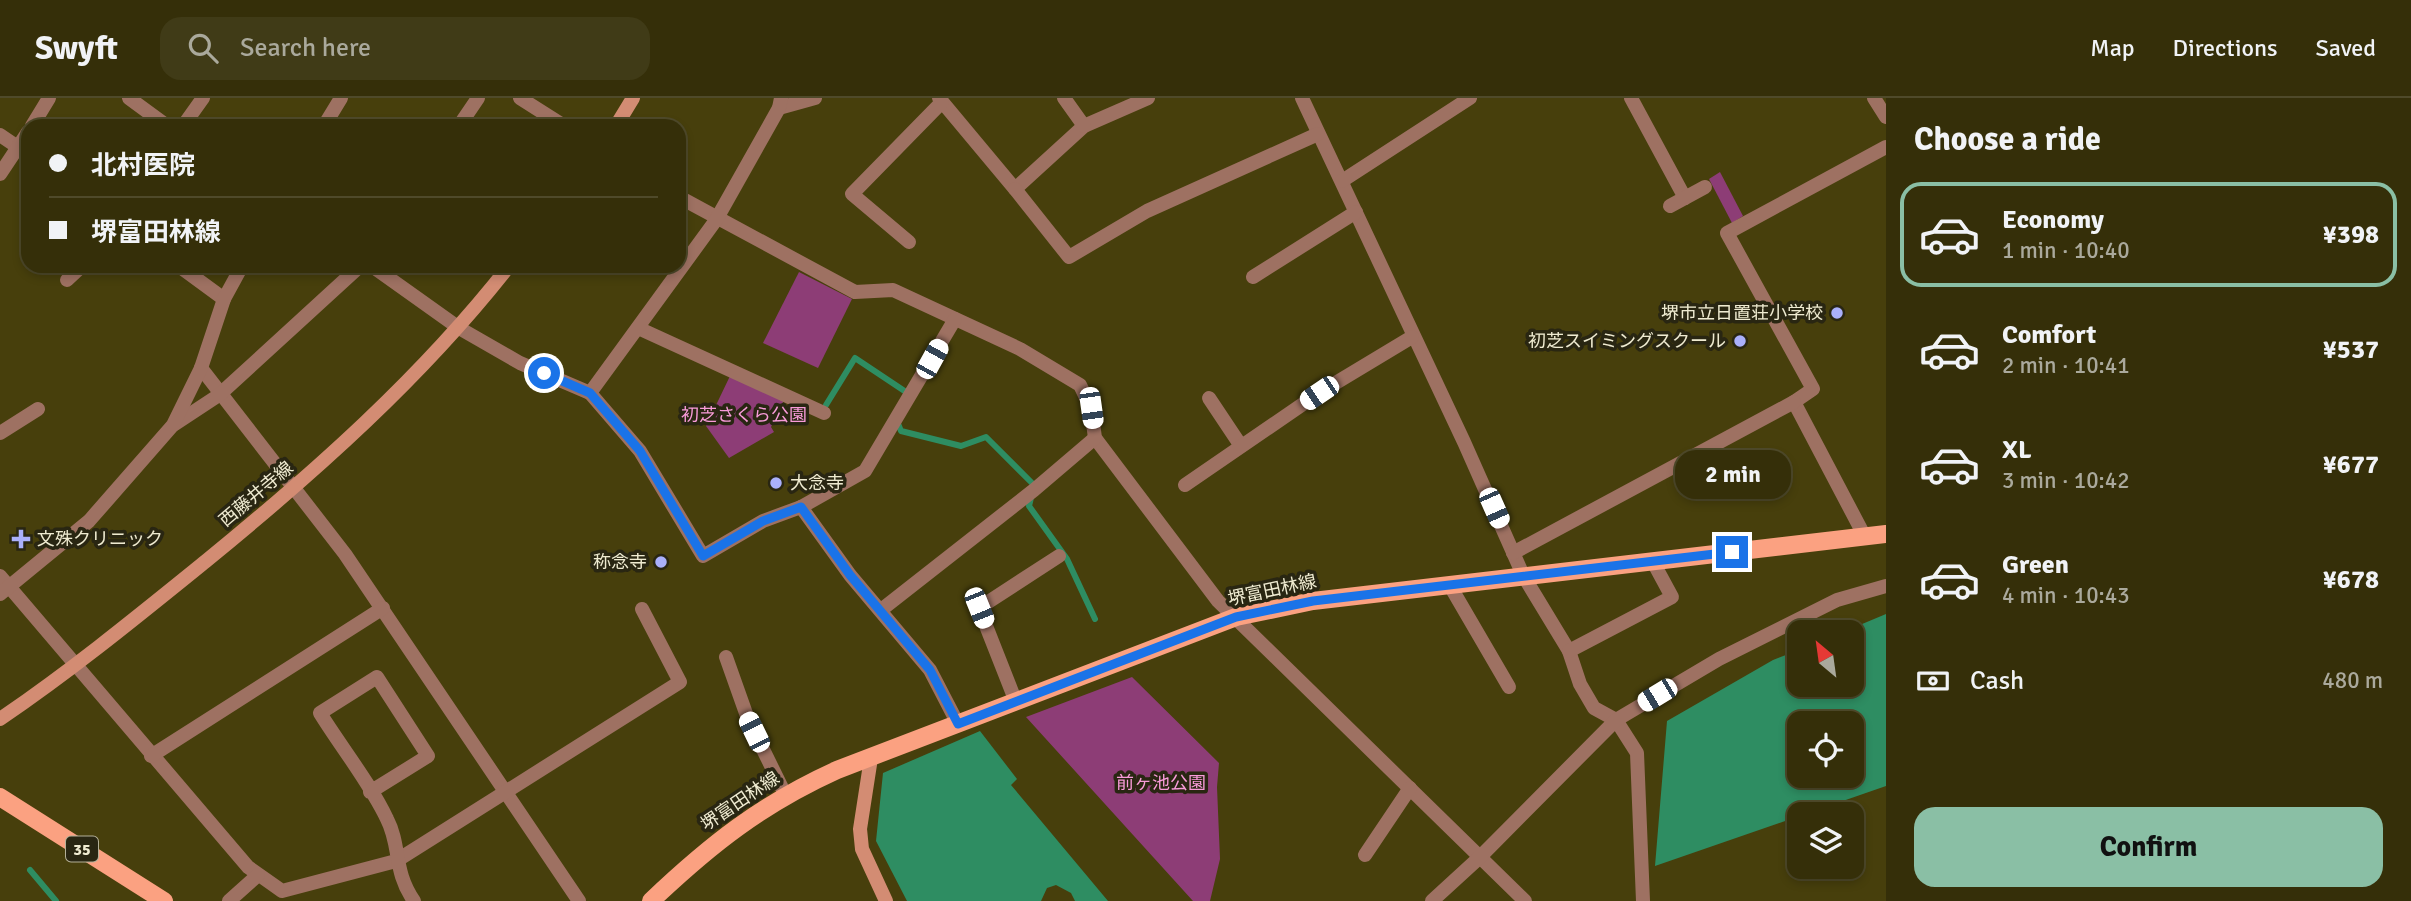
<!DOCTYPE html>
<html lang="en">
<head>
<meta charset="utf-8">
<style>
  :root { --surface:#352f09; --page:#403b17; --text:#f1f3f6; --muted:#aaa99c; --line:#4f4a2a; --accent:#8abfa5 }
  body { margin:0; font-family:Signika,"Noto Sans JP",sans-serif; background:var(--page); color:var(--text); height:100vh; display:flex; flex-direction:column; font-size:26px; white-space:nowrap }
  * { box-sizing:border-box; margin:0 }
  p { font-size:23px; color:var(--muted) }
  .icon { flex:none; width:38px; height:38px; fill:none; stroke:currentColor; stroke-width:2; stroke-linecap:round; stroke-linejoin:round }
  .map { position:relative; flex:1; overflow:hidden }
  .sheet { display:flex; flex-direction:column; background:var(--surface); width:525px }
  .sheet>* { flex:none }
  .hud { position:absolute; left:21px; top:21px; width:665px; height:154px; border-radius:21px; box-shadow:0 4px 10px #0003,0 0 0 2px var(--line); display:grid; align-content:center; height:154px; padding:0 28px; background:var(--surface) }
  .needle { width:46px; rotate:331deg }
  .fabs { position:absolute; left:1787px; top:522px; display:grid; gap:14px }
  .fabs a { display:grid; place-items:center; width:77px; height:77px; border-radius:14px; background:var(--surface); box-shadow:0 4px 10px #0003,0 0 0 2px var(--line); font-size:35px }
  .end { position:absolute; width:32px; height:32px; margin:-16px; border:9px solid #1a73e8; background:#fff; box-shadow:0 0 0 4px #fff }
  .from { border-radius:50% }
  .bubble { position:absolute; height:49px; border-radius:21px; background:var(--surface); box-shadow:0 4px 10px #0003,0 0 0 2px var(--line); font-size:23px; font-weight:800; line-height:49px; text-align:center }
  .car { position:absolute; width:21px; height:42px; margin:-21px -10px; border-radius:9px; box-shadow:0 0 5px 2px #0007; background:linear-gradient(#fff 24%,#345 0 40%,#fff 0 76%,#345 0 86%,#fff 0) }
  .hud b { display:flex; align-items:center; gap:24px; height:66px; font-size:26px }
  .hud b+b { border-top:2px solid var(--line) }
  .hud i { width:18px; height:18px; background:var(--text) }
  ul { padding:0; list-style:none }
  li { display:flex; align-items:center; gap:21px; height:105px; margin:0 14px 10px; padding:0 14px; border:4px solid transparent; border-radius:21px }
  li div { flex:1 }
  li b { display:block; font-size:26px }
  li em { font-style:normal; font-weight:800 }
  li.on { border-color:var(--accent) }
  li>.icon { width:63px; height:63px; stroke-width:1.5 }
  h2 { padding:0 28px; font-size:32px; line-height:84px }
  .pay { display:flex; align-items:center; gap:18px; height:77px; padding:0 28px; font-size:26px }
  .pay p { margin-inline-start:auto }
  .primary-button { display:flex; gap:14px; margin-top:auto; padding:14px 28px }
  .primary-button a { flex:1; height:80px; border-radius:21px; background:var(--accent); color:#111; font-size:28px; font-weight:800; line-height:80px; text-align:center }
  header { display:flex; align-items:center; gap:42px; box-sizing:border-box; height:98px; padding:0 35px; background:var(--surface); border-bottom:2px solid var(--line) }
  header strong { font-size:33px }
  nav { display:flex; gap:38px; margin-inline-start:auto; font-size:24px }
  .search { width:490px; height:63px; background:var(--page); display:flex; align-items:center; gap:18px; box-sizing:border-box; padding:0 24px; border-radius:21px; color:var(--muted); font-size:26px }
  main { display:flex; flex:1; min-height:0 }
  .map>svg:first-child { display:block }
</style>
</head>
<body>
<header>
<strong>Swyft</strong>
<div class="search"><svg class="icon" aria-label="search" viewBox="0 0 24 24"><circle cx="10" cy="10" r="6"/><path d="M15 15l6 6"/></svg>Search here</div>
<nav><a>Map</a><a>Directions</a><a>Saved</a></nav>
</header>
<main>
<div class="map">
<svg width="1886" height="803" viewBox="0 0 1886 803">
  <rect width="100%" height="100%" fill="#473f0c"/>
  <!-- green -->
  <g fill="#8d3d76">
    <path d="M 1720,74 L 1743,118 L 1732,125 L 1709,81 Z"/>
    <path d="M 799,174 L 852,201 L 818,270 L 763,245 Z"/>
    <path d="M 730,278 L 784,302 L 771,329 L 774,334 L 729,360 L 706,328 Z"/>
    <path d="M 1132,579 L 1219,665 L 1217,689 L 1220,761 L 1210,803 L 1193,803 L 1026,619 Z"/>
  </g>
  <!-- water -->
  <g fill="#2e8d62" fill-rule="evenodd">
    <path d="M 1886,516 L 1886,688 L 1655,768 L 1667,623 L 1773,562 L 1799,552 L 1799,586 L 1852,586 L 1852,534 L 1843,534 ZM 1799,625 L 1852,625 L 1852,677 L 1799,677 Z"/>
    <path d="M 980,633 L 1017,681 L 1011,687 L 1108,803 L 1075,803 L 1071,795 L 1056,787 L 1047,790 L 1041,803 L 907,803 L 876,743 L 883,675 Z"/>
  </g>
  <g fill="none" stroke-linecap="round" stroke-linejoin="round">
    <!-- stream -->
    <g stroke="#2e8d62" stroke-width="6">
      <path d="M 826,307 L 855,260 L 909,296"/>
      <path d="M 897,323 L 901,333 L 961,348 L 986,339 L 1034,387 L 1029,408 L 1067,461 L 1095,521"/>
      <path d="M 30,772 L 56,803"/>
    </g>
    <!-- street -->
    <g stroke="#9e7162" stroke-width="14">
      <path d="M 129,0 L 167,28"/>
      <path d="M 520,0 L 564,28"/>
      <path d="M 939,0 L 1015,91 L 1084,28 L 1148,0"/>
      <path d="M 1064,0 L 1084,28"/>
      <path d="M 1302,0 L 1464,344 L 1523,477 L 1569,553 L 1580,586 L 1594,610 L 1616,622 L 1637,655 L 1643,803"/>
      <path d="M 1631,0 L 1685,100"/>
      <path d="M 1874,0 L 1886,19"/>
      <path d="M 779,10 L 815,0"/>
      <path d="M 32,28 L 49,0"/>
      <path d="M 183,28 L 203,0"/>
      <path d="M 324,28 L 341,0"/>
      <path d="M 459,28 L 478,0"/>
      <path d="M 0,37 L 28,56"/>
      <path d="M 0,76 L 28,34"/>
      <path d="M 1342,83 L 1470,0"/>
      <path d="M 1015,91 L 1069,159 L 1147,113 L 1318,36"/>
      <path d="M 679,99 L 855,194 L 893,192 L 1020,251 L 1080,287 L 1091,310 L 1095,340 L 1218,503 L 1525,803"/>
      <path d="M 1670,108 L 1705,89"/>
      <path d="M 909,144 L 852,96 L 942,4"/>
      <path d="M 179,168 L 224,201"/>
      <path d="M 372,168 L 459,230 L 520,265 L 590,295 L 640,353 L 703,458 L 763,423 L 801,409 L 865,373 L 955,221"/>
      <path d="M 1253,179 L 1356,114"/>
      <path d="M 67,182 L 82,168"/>
      <path d="M 638,230 L 824,315"/>
      <path d="M 201,270 L 345,456 L 579,803"/>
      <path d="M 590,295 L 716,122 L 779,10 L 781,0"/>
      <path d="M 1209,300 L 1241,348"/>
      <path d="M 175,326 L 219,297 L 360,168"/>
      <path d="M 0,335 L 38,311"/>
      <path d="M 1185,387 L 1319,295 L 1412,239"/>
      <path d="M 801,409 L 850,477 L 930,572 L 958,626"/>
      <path d="M 1865,439 L 1794,304 L 1813,291 L 1727,135 L 1886,49"/>
      <path d="M 1513,455 L 1794,304"/>
      <path d="M 0,478 L 248,769 L 282,793 L 396,763 L 680,584 L 642,511"/>
      <path d="M 1449,486 L 1509,589"/>
      <path d="M 0,496 L 89,423 L 173,327 L 201,270 L 224,201 L 242,168"/>
      <path d="M 881,512 L 1034,392 L 1095,340"/>
      <path d="M 1569,553 L 1672,499 L 1652,462"/>
      <path d="M 726,559 L 748,621 L 785,696"/>
      <path d="M 1016,604 L 979,510 L 1059,458"/>
      <path d="M 151,658 L 383,510"/>
      <path d="M 370,694 L 428,658 L 377,579 L 320,615 C 341,649 370,685 387,721 C 401,748 393,773 414,803"/>
      <path d="M 1365,757 L 1410,690"/>
      <path d="M 229,803 L 258,777"/>
      <path d="M 1432,803 L 1480,759 L 1616,622 L 1719,561 L 1837,502 L 1886,488"/>
    </g>
    <!-- secondary -->
    <g stroke="#d38c73" stroke-width="14">
      <path d="M 616,28 L 633,0"/>
      <path d="M 0,621 C 72,572 138,518 206,463 C 315,374 422,279 509,168"/>
      <path d="M 871,660 L 860,731 L 862,751 L 886,803"/>
    </g>
    <!-- primary -->
    <g stroke="#fba181" stroke-width="18">
      <path d="M 0,699 L 164,803"/>
      <path d="M 651,803 C 711,746 762,706 837,672 L 1236,519 L 1313,503 L 1886,436"/>
    </g>
  </g>
  <g fill="none" stroke-linecap="round" stroke-linejoin="round">
    <!-- route -->
    <path stroke="#1a73e8" stroke-width="9" d="M 544,275 L 590,295 L 640,353 L 703,458 L 763,423 L 801,409 L 850,477 L 930,572 L 958,626 L 1236,519 L 1313,503 L 1732,454"/>
  </g>
  <!-- markers -->
  <g fill="#aab0fb" stroke="#292612" stroke-width="2.5">
    <circle cx="1837" cy="215" r="7"/>
    <circle cx="1740" cy="243" r="7"/>
    <circle cx="776" cy="385" r="7"/>
    <path d="M17.5 430.5h7v7h7v7h-7v7h-7v-7h-7v-7h7z"/>
    <circle cx="661" cy="464" r="7"/>
  </g>
  <g text-anchor="middle" stroke-width="7" stroke-linejoin="round" paint-order="stroke">
    <!-- shield labels -->
    <rect fill="#292612" stroke="#b4b098" stroke-width="2" x="66" y="738.5" width="32" height="25" rx="5"/>
    <g font-size="16" font-weight="bold" fill="#efebd1">
      <text x="82" y="757">35</text>
    </g>
    <!-- poi labels -->
    <g font-size="18" fill="#efebd1" stroke="#292612" text-anchor="end">
      <text x="1823" y="221">堺市立日置荘小学校</text>
      <text x="1726" y="249">初芝スイミングスクール</text>
      <text x="790" y="391" text-anchor="start">大念寺</text>
      <text x="37" y="447" text-anchor="start">文殊クリニック</text>
      <text x="647" y="470">称念寺</text>
    </g>
    <!-- park labels -->
    <g font-size="18" fill="#f89bd9" stroke="#292612">
      <text x="744" y="323">初芝さくら公園</text>
      <text x="1161" y="691">前ヶ池公園</text>
    </g>
    <!-- street labels -->
    <g font-size="18" fill="#efebd1" stroke="#292612">
      <text transform="translate(256 396) rotate(-40)" y="6">西藤井寺線</text>
      <text transform="translate(1272 492) rotate(-12)" y="6">堺富田林線</text>
      <text transform="translate(740 703) rotate(-34)" y="6">堺富田林線</text>
    </g>
  </g>
</svg>
<div class="fabs">
<a><svg class="needle" viewBox="-14 -14 28 28"><path d="M0-13l5 13h-10z" fill="#e53935"/><path d="M0 13l5-13h-10z" fill="#aaa99c"/></svg></a>
<a><svg class="icon" aria-label="locate" viewBox="0 0 24 24"><circle cx="12" cy="12" r="6"/><path d="M12 2v4M12 18v4M2 12h4M18 12h4"/></svg></a>
<a><svg class="icon" aria-label="layers" viewBox="0 0 24 24"><path d="M12 4l9 5-9 5-9-5zM3 14l9 5 9-5"/></svg></a>
</div>
<i class="end from" style="left:544px;top:275px"></i>
<i class="end" style="left:1732px;top:454px"></i>
<div class="bubble" style="left:1675px;top:352px;width:116px">2 min</div>
<i class="car" style="left:932px;top:261px;rotate:29deg"></i>
<i class="car" style="left:1319px;top:295px;rotate:236deg"></i>
<i class="car" style="left:1091px;top:310px;rotate:172deg"></i>
<i class="car" style="left:1494px;top:410px;rotate:156deg"></i>
<i class="car" style="left:979px;top:510px;rotate:158deg"></i>
<i class="car" style="left:1657px;top:597px;rotate:239deg"></i>
<i class="car" style="left:754px;top:634px;rotate:334deg"></i>
<div class="hud">
<b><i class="from"></i>北村医院</b>
<b><i></i>堺富田林線</b>
</div>
</div>
<section class="sheet">
<h2>Choose a ride</h2>
<ul>
<li class="on"><svg class="icon" aria-label="car" viewBox="0 0 24 24"><path d="M5 17H2v-5l4-1 3-4h7l3 4 3 1v5h-3M9 17h6M6 11h13"/><circle cx="7" cy="17" r="2"/><circle cx="17" cy="17" r="2"/></svg><div><b>Economy</b><p>1 min · 10:40</p></div><em>¥398</em></li>
<li><svg class="icon" aria-label="car" viewBox="0 0 24 24"><path d="M5 17H2v-5l4-1 3-4h7l3 4 3 1v5h-3M9 17h6M6 11h13"/><circle cx="7" cy="17" r="2"/><circle cx="17" cy="17" r="2"/></svg><div><b>Comfort</b><p>2 min · 10:41</p></div><em>¥537</em></li>
<li><svg class="icon" aria-label="car" viewBox="0 0 24 24"><path d="M5 17H2v-5l4-1 3-4h7l3 4 3 1v5h-3M9 17h6M6 11h13"/><circle cx="7" cy="17" r="2"/><circle cx="17" cy="17" r="2"/></svg><div><b>XL</b><p>3 min · 10:42</p></div><em>¥677</em></li>
<li><svg class="icon" aria-label="car" viewBox="0 0 24 24"><path d="M5 17H2v-5l4-1 3-4h7l3 4 3 1v5h-3M9 17h6M6 11h13"/><circle cx="7" cy="17" r="2"/><circle cx="17" cy="17" r="2"/></svg><div><b>Green</b><p>4 min · 10:43</p></div><em>¥678</em></li>
</ul>
<div class="pay"><svg class="icon" aria-label="cash" viewBox="0 0 24 24"><path d="M3 7h18v10H3z"/><circle cx="12" cy="12" r="2"/></svg>Cash<p>480 m</p></div>
<div class="primary-button"><a>Confirm</a></div>
</section>
</main>
</body>
</html>
